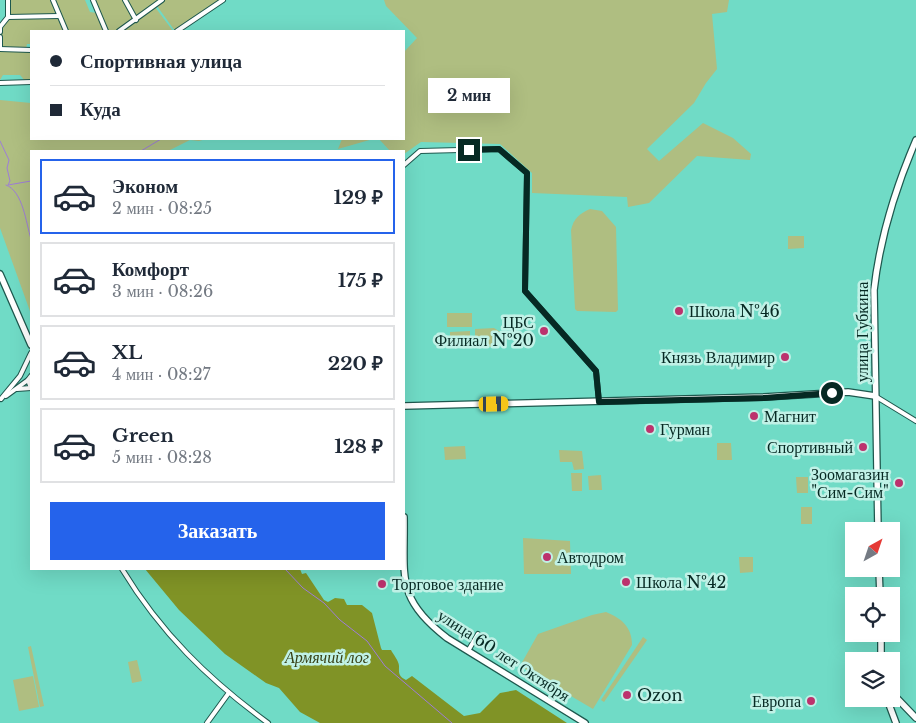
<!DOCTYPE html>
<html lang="ru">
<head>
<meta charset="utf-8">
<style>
  :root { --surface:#fff; --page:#f6f6f7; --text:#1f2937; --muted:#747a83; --line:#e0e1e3; --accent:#2563eb }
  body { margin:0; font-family:"Libre Baskerville",serif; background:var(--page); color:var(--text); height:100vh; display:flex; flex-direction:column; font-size:19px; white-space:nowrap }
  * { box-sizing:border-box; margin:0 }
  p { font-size:16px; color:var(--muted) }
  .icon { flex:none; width:28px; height:28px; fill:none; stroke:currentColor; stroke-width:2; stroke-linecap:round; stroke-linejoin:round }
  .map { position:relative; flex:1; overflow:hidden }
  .details { position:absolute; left:30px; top:150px; width:375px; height:420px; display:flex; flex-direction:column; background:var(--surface); border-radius:0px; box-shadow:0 5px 20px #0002 }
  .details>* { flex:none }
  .guide { position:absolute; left:30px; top:30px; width:375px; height:110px; border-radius:0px; box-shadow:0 5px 20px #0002; display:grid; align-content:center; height:110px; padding:0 20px; background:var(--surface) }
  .needle { width:32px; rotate:40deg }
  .tools { position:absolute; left:845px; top:522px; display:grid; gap:10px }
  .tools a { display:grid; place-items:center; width:55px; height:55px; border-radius:0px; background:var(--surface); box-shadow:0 5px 20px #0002; font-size:25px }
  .end { position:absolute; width:22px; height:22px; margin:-11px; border:6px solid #062923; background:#fff; box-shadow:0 0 0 2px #fff }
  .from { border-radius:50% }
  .bubble { position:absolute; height:35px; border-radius:0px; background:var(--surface); box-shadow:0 5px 20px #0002; font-size:16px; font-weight:800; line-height:35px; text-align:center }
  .car { position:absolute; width:15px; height:30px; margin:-15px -8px; border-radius:6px; box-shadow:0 0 4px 1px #0007; background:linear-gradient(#f5c518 24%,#345 0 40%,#f5c518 0 76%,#345 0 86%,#f5c518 0) }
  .guide b { display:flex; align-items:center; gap:18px; height:48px; font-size:19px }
  .guide b+b { border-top:1px solid var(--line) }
  .guide i { width:12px; height:12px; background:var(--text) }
  ul { padding:9px 0 0; list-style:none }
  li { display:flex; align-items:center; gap:15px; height:75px; margin:0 10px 8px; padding:0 10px; border:2px solid var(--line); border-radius:0px }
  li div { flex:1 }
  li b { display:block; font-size:19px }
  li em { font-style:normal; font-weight:800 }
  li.active { border-color:var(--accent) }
  li>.icon { width:45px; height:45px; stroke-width:1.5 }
  .cta { display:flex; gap:10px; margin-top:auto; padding:10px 20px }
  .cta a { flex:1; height:58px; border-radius:0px; background:var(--accent); color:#fff; font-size:20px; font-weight:800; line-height:58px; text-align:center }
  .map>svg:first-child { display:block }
</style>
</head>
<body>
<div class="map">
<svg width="916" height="723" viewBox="0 0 916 723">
  <rect width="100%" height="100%" fill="#70dbc6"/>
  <!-- green -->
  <g fill="#afbe81">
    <path d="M 10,0 L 51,0 L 56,14 L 10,14 Z"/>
    <path d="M 54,0 L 85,0 L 90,12 L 97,13 L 105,31 L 68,31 Z"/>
    <path d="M 94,0 L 125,0 L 134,20 L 118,31 L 107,31 Z"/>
    <path d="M 126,0 L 160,0 L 135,19 Z"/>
    <path d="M 164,0 L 220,0 L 175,31 L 157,6 Z"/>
    <path d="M 384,0 L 729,0 L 727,12 L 712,14 L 717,69 L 706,83 L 694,103 L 647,149 L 659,161 L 703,123 L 733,138 L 751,154 L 750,160 L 697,156 L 649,203 L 628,207 L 627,197 L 532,193 L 532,173 L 500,144 L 421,142 L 404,154 L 404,151 L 390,151 L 379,139 L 404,139 L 404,52 L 417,38 L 386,6 Z"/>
    <path d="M 155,7 L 173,31 L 121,31 Z"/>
    <path d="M 59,17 L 65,31 L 31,31 L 31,44 L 27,44 L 26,49 L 1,48 L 1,27 L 8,18 Z"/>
    <path d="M 0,50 L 31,50 L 31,81 L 25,81 L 20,75 L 3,75 L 0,80 Z"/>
    <path d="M 0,100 L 31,103 L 31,139 L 206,139 L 199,141 L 190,140 L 168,151 L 31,151 L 31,314 L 0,228 Z"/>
    <path d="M 342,139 L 373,139 L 338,149 Z"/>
    <path d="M 590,209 L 602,211 L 616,227 L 618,310 L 616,312 L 577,311 L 575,309 L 571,230 C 574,218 579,214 590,209 Z"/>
    <path d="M 788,236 L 804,236 L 804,248 L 788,249 Z"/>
    <rect x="447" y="313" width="25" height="14"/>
    <path d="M 494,328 L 502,333 L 502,342 L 498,347 L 475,347 L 475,329 Z"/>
    <path d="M 470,331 L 470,342 L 450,343 L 450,332 Z"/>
    <path d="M 717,443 L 731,443 L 732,460 L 717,460 Z"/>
    <path d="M 465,446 L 466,459 L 445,460 L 444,447 Z"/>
    <path d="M 559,450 L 582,451 L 584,469 L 574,470 L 572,462 L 560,462 Z"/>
    <path d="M 571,473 L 582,473 L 582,491 L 572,491 Z"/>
    <path d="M 601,475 L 602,490 L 589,490 L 588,476 Z"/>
    <path d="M 796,477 L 808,477 L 808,493 L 797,493 Z"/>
    <rect x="801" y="507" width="11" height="17"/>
    <path d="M 523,538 L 570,541 L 571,574 L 524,574 Z"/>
    <path d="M 739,557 L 753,557 L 753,572 L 740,573 Z"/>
    <path d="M 606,612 C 621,618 632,627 632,645 L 593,709 L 520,666 L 538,634 L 592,615 Z"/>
    <path d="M 643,637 L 647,640 L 604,702 L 601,700 Z"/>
    <path d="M 31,646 L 44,706 L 40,707 L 28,647 Z"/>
    <path d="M 137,660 L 142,681 L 132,683 L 128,662 Z"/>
    <path d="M 33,676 L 39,707 L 19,711 L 13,680 Z"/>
  </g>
  <!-- forest -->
  <path fill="#809326" d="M 145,569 L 300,569 L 302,574 L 306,573 L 324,600 L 328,602 L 335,598 L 344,599 L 347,605 L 362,605 L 372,613 L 381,648 L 382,650 L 391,650 C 393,654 399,661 399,666 C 399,673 398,676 406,680 L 412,676 L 464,716 L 480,713 L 500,693 L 516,690 L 567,723 L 320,723 L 300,712 L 279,688 L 266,683 L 225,654 L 179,610 Z"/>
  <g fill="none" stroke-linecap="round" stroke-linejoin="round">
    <!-- stream -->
    <g stroke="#9e7dd7" stroke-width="1">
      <path d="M 0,141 L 9,160 L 7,168 L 10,181 L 8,185 L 31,181"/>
      <path d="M 141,151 L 161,139"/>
      <path d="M 6,185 C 23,191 26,223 31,239"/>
      <path d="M 285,569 L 303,588 L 324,603 L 340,620 L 367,641 L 385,666 L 452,723"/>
    </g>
    <!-- street casing -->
    <g stroke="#1e584e" stroke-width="6">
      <g id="street">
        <path d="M 53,0 L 66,31"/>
        <path d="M 93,0 L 106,31"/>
        <path d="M 125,0 L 136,20"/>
        <path d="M 8,17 L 59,16"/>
        <path d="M 119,31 L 162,0"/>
        <path d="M 177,31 L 223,0"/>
        <path d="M 0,32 L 0,27 L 8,17 L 8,0"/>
        <path d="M 0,37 L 0,49"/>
        <path d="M 0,49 L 31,50"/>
        <path d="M 0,83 L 31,82"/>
        <path d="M 404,165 L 420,151 L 499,149 L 527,173 L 525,291 L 596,371 L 599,402"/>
        <path d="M 17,389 L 31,388 L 28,380 L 31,376"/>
        <path d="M 6,396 L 28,380"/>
        <path d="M 875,396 L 916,421"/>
        <path d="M 1,399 L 20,376 L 31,353"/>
        <path d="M 122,569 C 161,633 208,679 268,723"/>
        <path d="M 468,651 L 478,634"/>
        <path d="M 207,723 L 228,694"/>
      </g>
    </g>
    <!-- secondary casing -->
    <g stroke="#1e584e" stroke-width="8">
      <g id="secondary">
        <path d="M 0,274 L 31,345"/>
        <path d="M 404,406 L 764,397 L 848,392 L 875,396"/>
        <path d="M 404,517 C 405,577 395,598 447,638 L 585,723"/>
        <path d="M 878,531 L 874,290 C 880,237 895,189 916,140"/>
        <path d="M 879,569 L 880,596"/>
        <path d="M 881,634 L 881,661"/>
        <path d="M 891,692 L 916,718"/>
        <path d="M 887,699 L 896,723"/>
      </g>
    </g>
    <!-- street -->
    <use href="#street" stroke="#fff" stroke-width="4"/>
    <!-- secondary -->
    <use href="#secondary" stroke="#fff" stroke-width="5.5"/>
  </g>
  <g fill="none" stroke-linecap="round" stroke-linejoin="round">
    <!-- route -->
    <path stroke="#062923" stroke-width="6" d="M 469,150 L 499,149 L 527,173 L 525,291 L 596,371 L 599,402 L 764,398 L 832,393"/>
  </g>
  <!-- markers -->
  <g fill="#bc326d" stroke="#c0f1e6" stroke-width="2">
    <circle cx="679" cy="311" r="5"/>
    <circle cx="544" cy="331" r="5"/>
    <circle cx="785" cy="357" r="5"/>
    <circle cx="754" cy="416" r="5"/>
    <circle cx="650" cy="429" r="5"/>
    <circle cx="863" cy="447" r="5"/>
    <circle cx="899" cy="483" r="5"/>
    <circle cx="547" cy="557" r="5"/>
    <circle cx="626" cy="582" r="5"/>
    <circle cx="382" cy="584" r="5"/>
    <circle cx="627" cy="695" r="5"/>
    <circle cx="811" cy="701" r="5"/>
  </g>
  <g text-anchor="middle" stroke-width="5" stroke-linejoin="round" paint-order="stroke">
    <!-- poi labels -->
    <g font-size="16" fill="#062923" stroke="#c0f1e6" text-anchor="start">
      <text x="689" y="317">Школа №46</text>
      <text x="534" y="328" text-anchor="end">ЦБС<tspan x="534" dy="18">Филиал №20</tspan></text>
      <text x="775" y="363" text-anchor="end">Князь Владимир</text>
      <text x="764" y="422">Магнит</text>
      <text x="660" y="435">Гурман</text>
      <text x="853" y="453" text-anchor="end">Спортивный</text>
      <text x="889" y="480" text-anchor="end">Зоомагазин<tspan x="889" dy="18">"Сим-Сим"</tspan></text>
      <text x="557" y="563">Автодром</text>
      <text x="636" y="588">Школа №42</text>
      <text x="392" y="590">Торговое здание</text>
      <text x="637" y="701">Ozon</text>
      <text x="801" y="707" text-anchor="end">Европа</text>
    </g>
    <!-- street labels -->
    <g font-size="16" fill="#062923" stroke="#c0f1e6">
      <text transform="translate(862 332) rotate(-90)" y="6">улица Губкина</text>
      <text transform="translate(504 655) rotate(33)" y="6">улица 60 лет Октября</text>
    </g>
    <!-- park labels -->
    <g font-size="16" font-style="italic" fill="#374015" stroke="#c0f1e6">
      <text x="327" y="663">Армячий лог</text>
    </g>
  </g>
</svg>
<div class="tools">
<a><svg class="needle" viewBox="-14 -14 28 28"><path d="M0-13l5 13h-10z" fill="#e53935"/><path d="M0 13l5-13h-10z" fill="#747a83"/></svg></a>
<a><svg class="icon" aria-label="locate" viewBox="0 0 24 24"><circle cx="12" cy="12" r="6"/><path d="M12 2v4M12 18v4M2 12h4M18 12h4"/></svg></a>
<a><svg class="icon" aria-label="layers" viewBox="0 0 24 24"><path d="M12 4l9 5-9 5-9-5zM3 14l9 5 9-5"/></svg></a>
</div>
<i class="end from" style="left:832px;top:393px"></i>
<i class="end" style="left:469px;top:150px"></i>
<div class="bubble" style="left:428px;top:78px;width:82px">2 мин</div>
<i class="car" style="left:494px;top:404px;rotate:89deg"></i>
<div class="guide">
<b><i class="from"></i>Спортивная улица</b>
<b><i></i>Куда</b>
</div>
<section class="details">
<ul>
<li class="active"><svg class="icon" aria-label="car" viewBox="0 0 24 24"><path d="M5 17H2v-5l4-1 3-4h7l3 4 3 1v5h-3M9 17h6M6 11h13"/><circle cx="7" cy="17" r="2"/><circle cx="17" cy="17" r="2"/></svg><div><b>Эконом</b><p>2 мин · 08:25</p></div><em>129 ₽</em></li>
<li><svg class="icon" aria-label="car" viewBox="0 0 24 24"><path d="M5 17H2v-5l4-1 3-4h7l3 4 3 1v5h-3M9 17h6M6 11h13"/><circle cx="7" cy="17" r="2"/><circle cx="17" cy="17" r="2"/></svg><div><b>Комфорт</b><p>3 мин · 08:26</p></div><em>175 ₽</em></li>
<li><svg class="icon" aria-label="car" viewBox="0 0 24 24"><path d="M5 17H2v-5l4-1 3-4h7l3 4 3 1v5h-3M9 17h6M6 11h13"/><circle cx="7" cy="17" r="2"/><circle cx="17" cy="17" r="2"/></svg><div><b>XL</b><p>4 мин · 08:27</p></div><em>220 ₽</em></li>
<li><svg class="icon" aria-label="car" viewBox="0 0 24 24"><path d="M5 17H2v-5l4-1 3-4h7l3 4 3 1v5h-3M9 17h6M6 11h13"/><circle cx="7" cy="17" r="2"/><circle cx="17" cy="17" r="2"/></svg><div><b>Green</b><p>5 мин · 08:28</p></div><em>128 ₽</em></li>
</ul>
<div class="cta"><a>Заказать</a></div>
</section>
</div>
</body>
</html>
